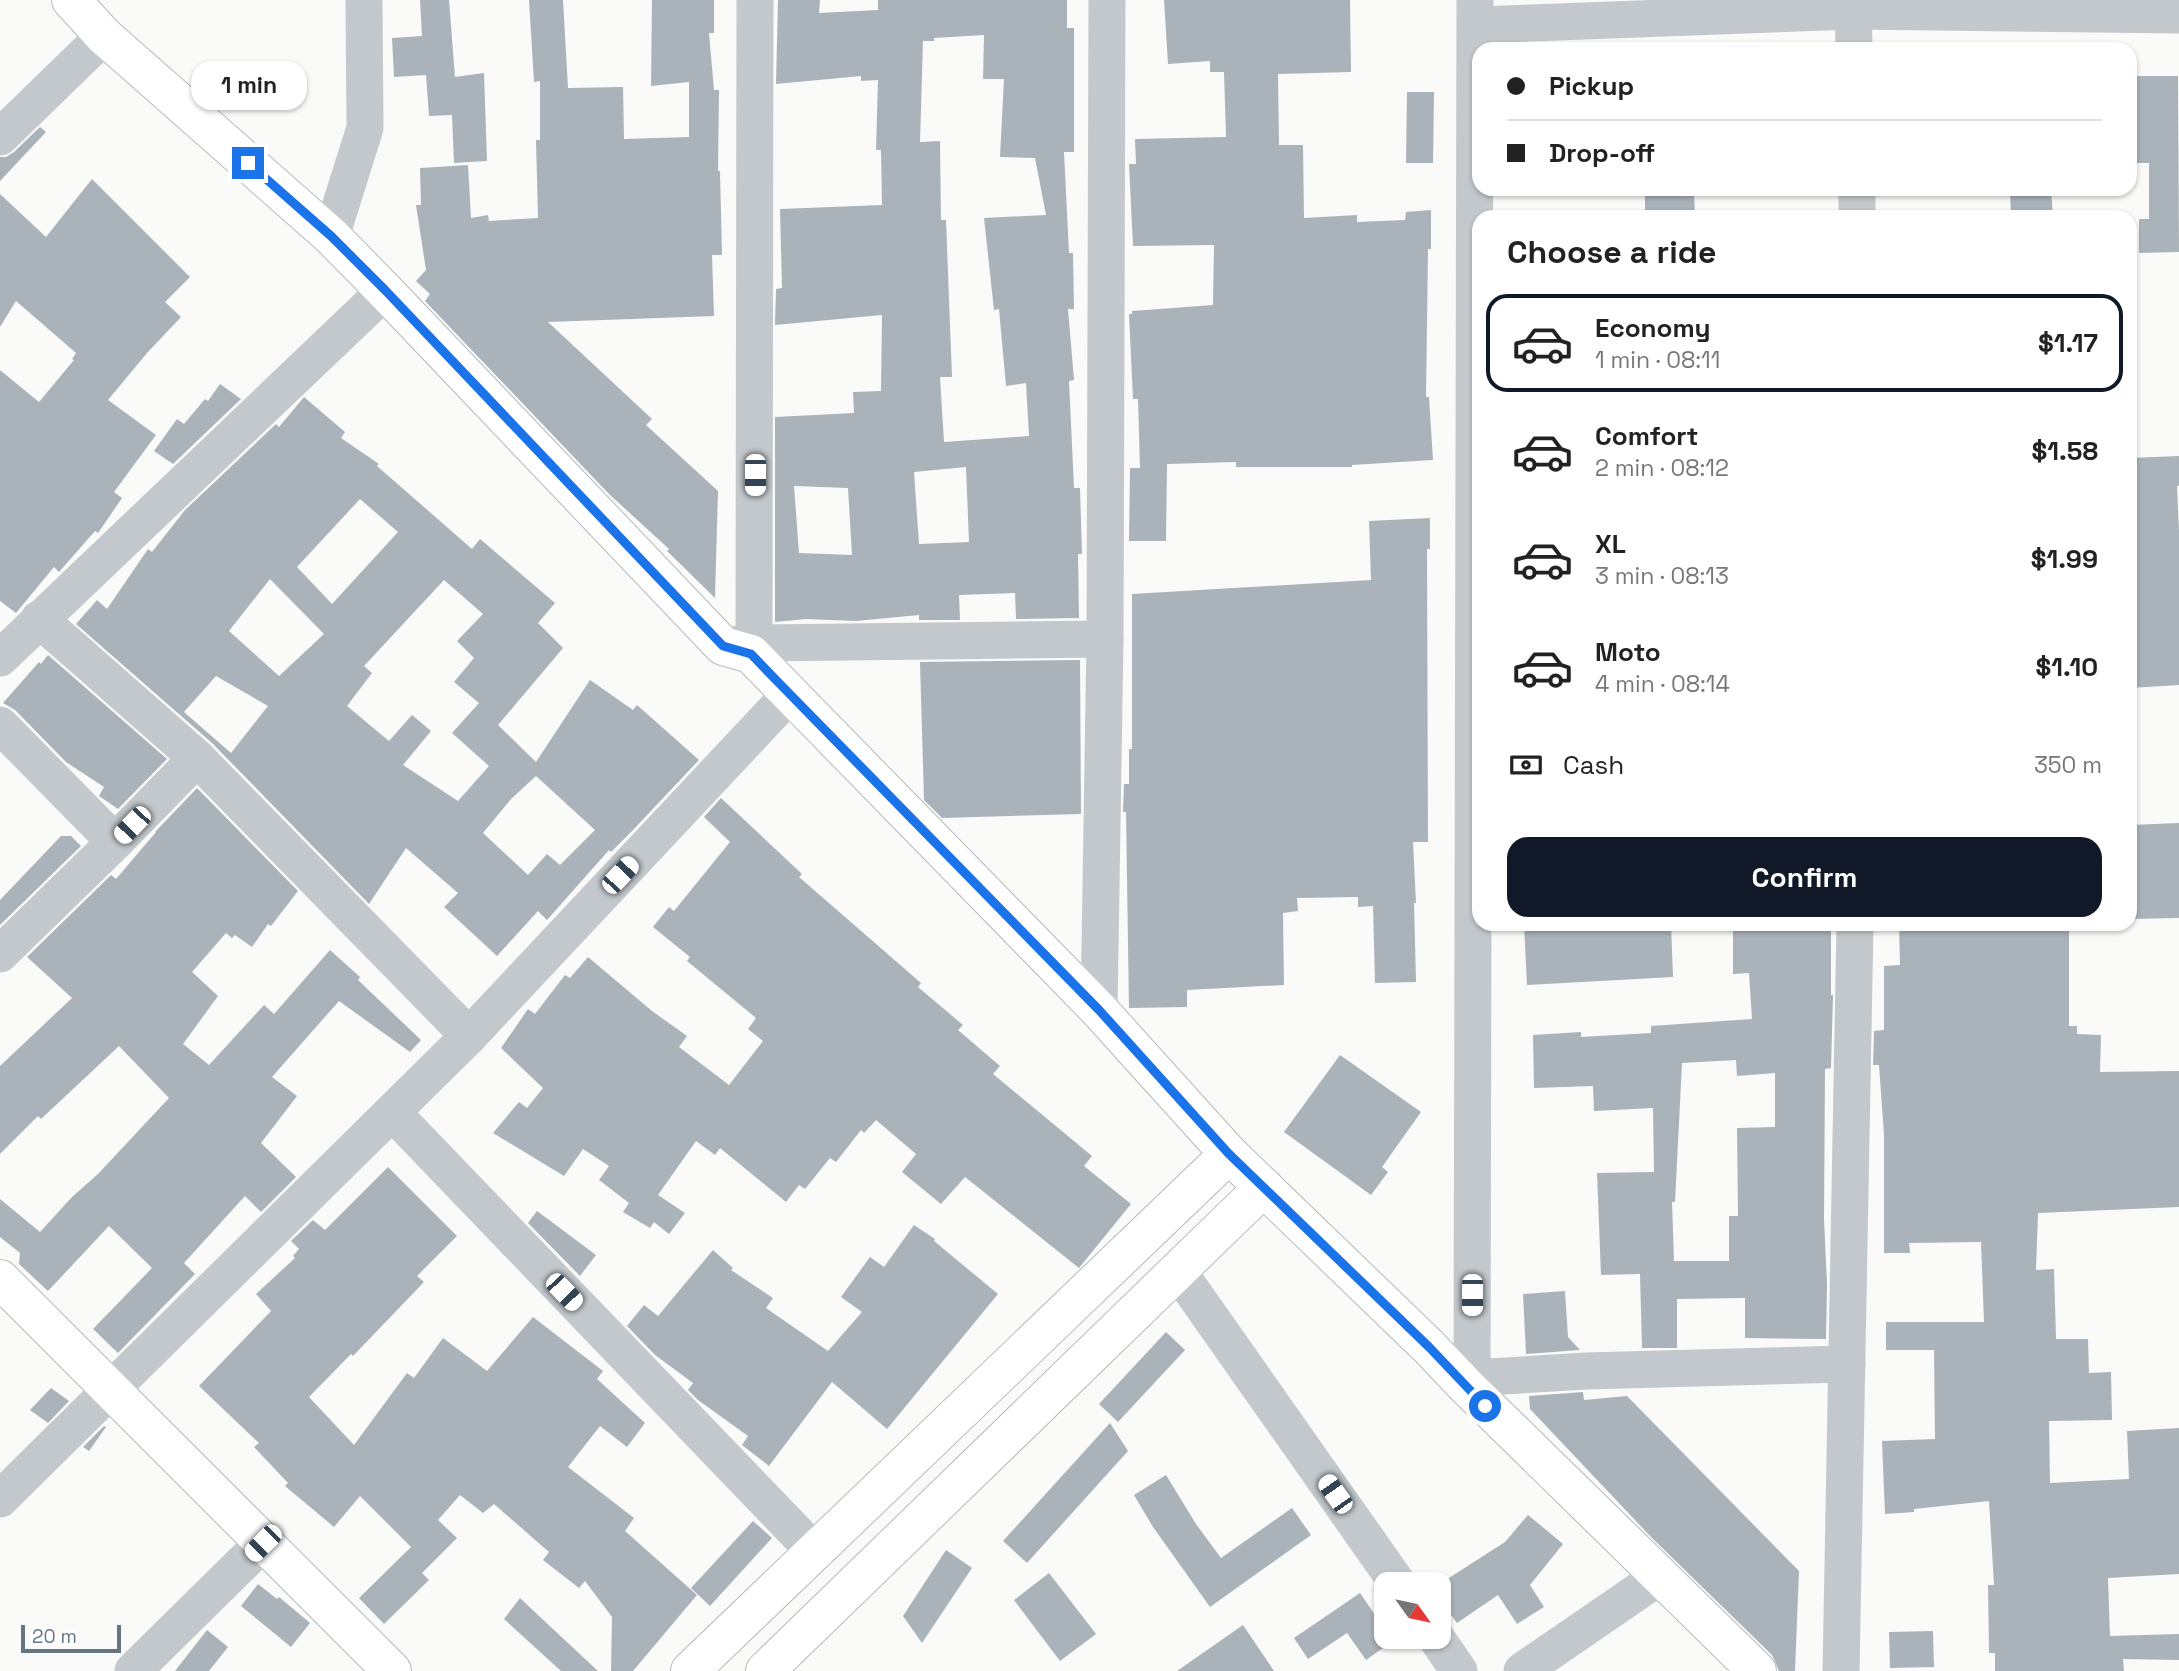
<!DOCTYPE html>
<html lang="en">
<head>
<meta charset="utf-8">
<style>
  :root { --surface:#fff; --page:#f2f2f2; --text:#222; --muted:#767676; --line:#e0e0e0; --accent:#111827 }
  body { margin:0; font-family:"Space Grotesk",sans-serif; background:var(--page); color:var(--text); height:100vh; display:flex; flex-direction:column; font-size:26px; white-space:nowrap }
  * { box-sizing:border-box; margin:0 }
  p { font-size:23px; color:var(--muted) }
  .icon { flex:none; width:38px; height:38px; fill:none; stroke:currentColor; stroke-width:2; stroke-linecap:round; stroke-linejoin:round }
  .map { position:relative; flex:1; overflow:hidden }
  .panel { position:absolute; left:1472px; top:210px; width:665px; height:721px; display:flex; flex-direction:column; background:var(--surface); border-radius:21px; box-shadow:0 2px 5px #0004 }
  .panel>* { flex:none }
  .banner { position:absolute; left:1472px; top:42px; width:665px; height:154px; border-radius:21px; box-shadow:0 2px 5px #0004; display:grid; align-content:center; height:154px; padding:0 35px; background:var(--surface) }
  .needle { width:46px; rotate:123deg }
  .buttons { position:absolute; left:1374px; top:1572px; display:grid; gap:14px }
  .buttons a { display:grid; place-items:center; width:77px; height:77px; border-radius:14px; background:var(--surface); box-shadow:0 2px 5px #0004; font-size:35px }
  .scale { position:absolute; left:21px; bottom:18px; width:100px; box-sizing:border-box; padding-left:7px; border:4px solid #657683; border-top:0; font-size:19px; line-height:24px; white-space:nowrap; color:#657683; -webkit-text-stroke:5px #fff; paint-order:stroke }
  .end { position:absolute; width:32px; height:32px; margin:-16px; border:9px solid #1a73e8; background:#fff; box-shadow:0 0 0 4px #fff }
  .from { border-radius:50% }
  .bubble { position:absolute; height:49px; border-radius:21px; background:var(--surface); box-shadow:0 2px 5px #0004; font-size:23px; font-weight:700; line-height:49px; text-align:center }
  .car { position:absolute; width:21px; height:42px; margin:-21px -10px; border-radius:9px; box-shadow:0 0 5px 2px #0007; background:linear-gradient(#fff 24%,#345 0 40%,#fff 0 76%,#345 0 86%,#fff 0) }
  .banner b { display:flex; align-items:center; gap:24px; height:66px; font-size:26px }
  .banner b+b { border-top:2px solid var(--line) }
  .banner i { width:18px; height:18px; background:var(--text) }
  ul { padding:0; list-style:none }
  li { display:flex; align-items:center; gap:21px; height:98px; margin:0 14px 10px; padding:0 21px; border:4px solid transparent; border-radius:21px }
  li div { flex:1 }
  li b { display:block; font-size:26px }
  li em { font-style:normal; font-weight:700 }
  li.current { border-color:var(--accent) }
  li>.icon { width:63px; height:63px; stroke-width:1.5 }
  h2 { padding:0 35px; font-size:32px; line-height:84px }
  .pay { display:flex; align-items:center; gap:18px; height:77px; padding:0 35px; font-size:26px }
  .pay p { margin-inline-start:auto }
  .primary-button { display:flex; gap:14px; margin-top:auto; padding:14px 35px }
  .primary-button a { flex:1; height:80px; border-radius:21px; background:var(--accent); color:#fff; font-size:28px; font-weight:700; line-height:80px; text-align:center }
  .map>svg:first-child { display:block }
</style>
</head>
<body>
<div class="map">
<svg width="2179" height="1671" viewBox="0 0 2179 1671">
  <rect width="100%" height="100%" fill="#fafaf8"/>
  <!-- building -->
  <g fill="#aab3b9" fill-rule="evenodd">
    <path d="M 420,0 L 449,0 L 455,77 L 484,73 L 487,161 L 454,163 L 452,115 L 429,116 L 426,75 L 394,77 L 392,38 L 422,36 Z"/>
    <path d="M 529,0 L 563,0 L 568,88 L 623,87 L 624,139 L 689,137 L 689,82 L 651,86 L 652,0 L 714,0 L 714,33 L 709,33 L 714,90 L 719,90 L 718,171 L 720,171 L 722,255 L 712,255 L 714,316 L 548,322 L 652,419 L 646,425 L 718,491 L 715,598 L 667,551 L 669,549 L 609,494 L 425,301 L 430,294 L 416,281 L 426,270 L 416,205 L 421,205 L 420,168 L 468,165 L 471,218 L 488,215 L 489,221 L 538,218 L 536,140 L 540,140 L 540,81 L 534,82 Z"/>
    <path d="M 778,0 L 820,0 L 819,13 L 878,10 L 878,0 L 1067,0 L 1067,28 L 1074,28 L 1074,152 L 1064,152 L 1069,253 L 1073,253 L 1074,309 L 1068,309 L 1074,380 L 1069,381 L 1074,488 L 1080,488 L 1082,554 L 1078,554 L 1079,618 L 1016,619 L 1015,593 L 959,595 L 960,620 L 919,620 L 919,615 L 856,621 L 806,619 L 775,622 L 775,417 L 854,413 L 853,392 L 881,391 L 882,315 L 775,325 L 776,289 L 782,288 L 780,209 L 882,205 L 881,150 L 876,150 L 878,80 L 861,81 L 861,76 L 776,84 ZM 984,35 L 983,79 L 1004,79 L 1000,157 L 1035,158 L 1046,215 L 984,218 L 994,310 L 999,309 L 1006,386 L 1026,383 L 1029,436 L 944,442 L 940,377 L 952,377 L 946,220 L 941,220 L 940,141 L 920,142 L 923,41 L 934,41 L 934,38 ZM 966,467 L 969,542 L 919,544 L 914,472 ZM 794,486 L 848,488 L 852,555 L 799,553 Z"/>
    <path d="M 1164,0 L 1350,0 L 1351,72 L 1278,74 L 1279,145 L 1303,145 L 1304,218 L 1357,215 L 1357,222 L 1405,220 L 1406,212 L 1431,210 L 1431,249 L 1428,249 L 1426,397 L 1429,397 L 1433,460 L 1352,465 L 1352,467 L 1236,467 L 1236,462 L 1167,464 L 1166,541 L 1129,541 L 1130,468 L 1140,468 L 1138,399 L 1133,399 L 1129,314 L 1132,314 L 1132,311 L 1213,305 L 1214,245 L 1133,246 L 1129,164 L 1136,164 L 1135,139 L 1226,137 L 1224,72 L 1210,72 L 1210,61 L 1168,64 Z"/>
    <path d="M 2130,76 L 2178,76 L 2179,252 L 2139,253 L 2139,219 L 2149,219 L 2149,163 L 2130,163 Z"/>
    <path d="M 1407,92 L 1434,92 L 1433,163 L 1406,163 Z"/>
    <path d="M 40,127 L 46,132 L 0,181 L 0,157 L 6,157 L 14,152 Z"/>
    <path d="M 92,179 L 190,277 L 165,302 L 181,317 L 147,353 L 108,400 L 156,435 L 114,492 L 122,498 L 98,533 L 95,531 L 59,572 L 54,567 L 16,613 L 0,601 L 0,370 L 39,402 L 74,360 L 72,359 L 76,353 L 16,301 L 0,327 L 0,194 L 46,237 Z"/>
    <path d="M 1645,189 L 1694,191 L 1695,217 L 1645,217 Z"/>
    <path d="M 2010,189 L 2051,189 L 2053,217 L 2011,217 Z"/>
    <path d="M 220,384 L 241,399 L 173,464 L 154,451 L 177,419 L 184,424 L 205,399 L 208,401 Z"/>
    <path d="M 304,397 L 345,432 L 341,438 L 379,464 L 377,466 L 472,549 L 480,539 L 555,603 L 538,623 L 563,648 L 498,725 L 536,762 L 590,680 L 633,710 L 637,705 L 699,760 L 633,830 L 611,852 L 609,850 L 547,920 L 538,911 L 497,956 L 444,907 L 458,893 L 406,848 L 369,904 L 212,743 L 76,624 L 97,600 L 107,609 L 148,549 L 152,552 L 185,510 L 276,424 L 279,427 ZM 360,499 L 398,532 L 332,604 L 297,567 ZM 270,579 L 324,634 L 279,676 L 229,631 ZM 444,580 L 483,614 L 457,641 L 474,658 L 454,682 L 479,703 L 452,733 L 489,766 L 458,801 L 403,765 L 431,731 L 412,715 L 389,741 L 347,706 L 372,673 L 364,666 ZM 216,676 L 268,706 L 231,753 L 184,712 ZM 536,776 L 595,830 L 560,865 L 547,854 L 528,875 L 483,833 L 511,799 Z"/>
    <path d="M 2179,456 L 2179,486 L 2177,486 L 2179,531 L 2179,685 L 2130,688 L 2130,458 Z"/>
    <path d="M 1430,518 L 1430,549 L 1427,549 L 1428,842 L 1413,842 L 1416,903 L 1414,903 L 1416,982 L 1375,983 L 1373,906 L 1358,907 L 1358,897 L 1297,898 L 1298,911 L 1283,913 L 1284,985 L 1187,990 L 1187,1007 L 1129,1008 L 1126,812 L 1123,812 L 1124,784 L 1129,784 L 1129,749 L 1132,749 L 1132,594 L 1371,580 L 1369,521 Z"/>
    <path d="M 48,655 L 167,759 L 118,809 L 99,796 L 104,787 L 66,762 L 15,710 L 3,703 L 39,662 L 41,664 Z"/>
    <path d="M 1080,660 L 1081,814 L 942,818 L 924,800 L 920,662 Z"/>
    <path d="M 197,788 L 298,891 L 271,926 L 268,924 L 252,947 L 235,935 L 232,938 L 226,933 L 192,972 L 218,996 L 183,1044 L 209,1065 L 264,1005 L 274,1014 L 330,950 L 360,977 L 358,980 L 421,1040 L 410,1052 L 339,1001 L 272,1077 L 297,1096 L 261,1143 L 296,1177 L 261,1212 L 245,1196 L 184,1263 L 195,1274 L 118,1353 L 93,1329 L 152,1268 L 109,1226 L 48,1291 L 19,1264 L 20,1253 L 0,1237 L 0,1199 L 40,1232 L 72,1197 L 98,1174 L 169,1098 L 119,1046 L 41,1119 L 38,1116 L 0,1154 L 0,1066 L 72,998 L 27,957 L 111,875 L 116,879 L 156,832 L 155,832 Z"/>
    <path d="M 721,798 L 802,874 L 799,877 L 921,983 L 918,987 L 963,1025 L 958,1030 L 1000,1066 L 993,1074 L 1092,1156 L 1084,1166 L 1131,1204 L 1079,1268 L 965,1177 L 941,1204 L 902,1172 L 916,1154 L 876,1120 L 864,1133 L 861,1130 L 836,1162 L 830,1158 L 805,1189 L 799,1185 L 786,1202 L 720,1148 L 715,1155 L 696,1141 L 658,1195 L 685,1213 L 669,1234 L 654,1222 L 650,1228 L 623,1212 L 629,1203 L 599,1180 L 609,1166 L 583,1149 L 564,1176 L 493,1133 L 519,1102 L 527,1108 L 543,1088 L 501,1048 L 528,1009 L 535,1014 L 565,975 L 570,978 L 588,957 L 652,1011 L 687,1036 L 679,1047 L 729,1085 L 763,1041 L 748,1029 L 756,1018 L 687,961 L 690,957 L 653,927 L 669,907 L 674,911 L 730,842 L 704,817 Z"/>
    <path d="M 2179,823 L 2179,918 L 2130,919 L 2130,825 Z"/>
    <path d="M 61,836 L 71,836 L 81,846 L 0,925 L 0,900 Z"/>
    <path d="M 1524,924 L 1671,924 L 1673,977 L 1527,985 Z"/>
    <path d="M 1733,924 L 1831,924 L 1831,995 L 1833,995 L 1831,1068 L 1825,1069 L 1824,1219 L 1827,1284 L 1826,1339 L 1745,1338 L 1745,1298 L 1677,1299 L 1677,1348 L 1642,1348 L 1640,1274 L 1601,1275 L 1597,1173 L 1654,1172 L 1653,1108 L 1594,1111 L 1593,1086 L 1534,1088 L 1533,1035 L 1581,1032 L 1581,1037 L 1651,1033 L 1651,1026 L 1752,1019 L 1749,973 L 1733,974 ZM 1736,1060 L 1737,1076 L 1775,1073 L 1775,1127 L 1737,1128 L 1738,1216 L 1729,1216 L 1729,1261 L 1674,1261 L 1672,1202 L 1675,1202 L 1682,1063 Z"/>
    <path d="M 1899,924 L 2069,924 L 2069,1026 L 2077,1026 L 2077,1034 L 2101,1035 L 2100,1072 L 2179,1071 L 2179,1207 L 2038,1213 L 2036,1270 L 2054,1269 L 2056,1339 L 2088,1339 L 2089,1373 L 2111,1372 L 2112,1420 L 2049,1421 L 2050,1483 L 2129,1479 L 2127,1431 L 2179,1428 L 2179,1574 L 2108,1578 L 2110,1636 L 2179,1634 L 2179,1660 L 2123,1659 L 2124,1671 L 1995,1671 L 1995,1653 L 1989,1653 L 1988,1585 L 1994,1585 L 1989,1501 L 1914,1509 L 1914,1512 L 1885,1514 L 1882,1441 L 1935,1439 L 1934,1350 L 1886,1350 L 1886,1322 L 1984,1322 L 1981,1242 L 1909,1243 L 1910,1253 L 1884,1253 L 1884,1135 L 1879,1065 L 1873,1065 L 1874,1031 L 1884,1030 L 1884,966 L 1900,965 Z"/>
    <path d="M 1340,1055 L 1421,1112 L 1382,1167 L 1388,1172 L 1371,1195 L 1284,1132 Z"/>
    <path d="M 388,1167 L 457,1236 L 417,1276 L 424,1282 L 353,1356 L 351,1354 L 309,1397 L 354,1445 L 407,1373 L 414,1378 L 443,1338 L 487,1371 L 533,1317 L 603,1371 L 597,1379 L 645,1423 L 627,1447 L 600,1426 L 568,1467 L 634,1518 L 625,1531 L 697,1595 L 633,1671 L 611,1671 L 612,1617 L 585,1581 L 579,1588 L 543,1560 L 549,1552 L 494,1504 L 483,1513 L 460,1495 L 438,1520 L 457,1538 L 422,1573 L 429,1580 L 384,1624 L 359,1598 L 411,1547 L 360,1496 L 334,1527 L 285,1486 L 288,1483 L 254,1447 L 259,1443 L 199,1386 L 271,1311 L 256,1294 L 295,1258 L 293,1256 L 299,1249 L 291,1241 L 313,1220 L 325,1230 Z"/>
    <path d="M 537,1211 L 596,1255 L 580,1276 L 528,1223 Z"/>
    <path d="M 914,1225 L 935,1239 L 934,1241 L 998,1294 L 887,1429 L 832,1382 L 769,1466 L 742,1445 L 748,1436 L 698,1400 L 688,1390 L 693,1383 L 655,1355 L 627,1326 L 644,1305 L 658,1316 L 713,1250 L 733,1268 L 731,1270 L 773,1298 L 766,1308 L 828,1351 L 862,1312 L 841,1297 L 870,1257 L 884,1267 Z"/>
    <path d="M 1565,1291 L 1568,1337 L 1580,1350 L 1526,1354 L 1523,1294 Z"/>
    <path d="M 1166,1332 L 1185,1350 L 1118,1422 L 1099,1404 Z"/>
    <path d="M 51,1388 L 69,1401 L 48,1423 L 30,1410 Z"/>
    <path d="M 1583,1392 L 1584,1400 L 1627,1396 L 1799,1571 L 1795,1671 L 1779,1671 L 1772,1655 L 1652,1538 L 1530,1409 L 1529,1396 Z"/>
    <path d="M 1110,1423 L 1128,1451 L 1027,1563 L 1003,1541 Z"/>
    <path d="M 104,1426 L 106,1427 L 89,1451 L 83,1447 Z"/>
    <path d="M 1166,1475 L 1196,1524 L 1221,1558 L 1292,1508 L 1311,1535 L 1210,1607 L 1153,1527 L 1134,1495 Z"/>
    <path d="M 1528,1515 L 1563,1544 L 1530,1585 L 1544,1607 L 1517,1624 L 1498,1595 L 1457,1623 L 1438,1597 L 1438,1585 L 1505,1542 Z"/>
    <path d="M 753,1521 L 772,1538 L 710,1606 L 691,1588 Z"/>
    <path d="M 946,1550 L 972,1568 L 922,1643 L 903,1616 Z"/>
    <path d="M 1049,1573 L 1096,1634 L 1060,1661 L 1014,1600 Z"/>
    <path d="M 258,1584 L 277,1599 L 279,1597 L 310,1623 L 291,1647 L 241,1606 Z"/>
    <path d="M 1360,1593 L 1386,1631 L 1386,1636 L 1390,1636 L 1393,1641 L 1366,1660 L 1347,1633 L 1308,1659 L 1294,1638 Z"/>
    <path d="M 520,1598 L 538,1615 L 598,1671 L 561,1671 L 504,1619 Z"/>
    <path d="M 1243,1625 L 1274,1671 L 1177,1671 Z"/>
    <path d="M 207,1630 L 228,1647 L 209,1671 L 175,1671 Z"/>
    <path d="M 1933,1631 L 1934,1667 L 1890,1668 L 1889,1632 Z"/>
  </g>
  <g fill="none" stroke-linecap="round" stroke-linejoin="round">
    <!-- secondary casing -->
    <g stroke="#b3babf" stroke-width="40">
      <g id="secondary">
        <path d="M 71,0 L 104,36 L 331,236 L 385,291 L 723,646 L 751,654 L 1099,1010 L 1229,1154 L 1429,1347 L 1466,1386 L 1757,1671"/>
        <path d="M 0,1279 L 392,1671"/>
        <path d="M 690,1671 L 1229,1154"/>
        <path d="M 765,1671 L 1264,1187"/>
      </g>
    </g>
    <!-- street -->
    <g stroke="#c3c8cc" stroke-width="37">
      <path d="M 1853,0 L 1854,49"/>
      <path d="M 1476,25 L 1853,11 L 2179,15"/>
      <path d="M 0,137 L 104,36"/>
      <path d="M 1857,189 L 1857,217"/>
      <path d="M 331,236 L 365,128 L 364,0"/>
      <path d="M 39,619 L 197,758 L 469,1036"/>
      <path d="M 732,645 L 754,643 L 1105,639"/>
      <path d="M 751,654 L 754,643 L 755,0"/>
      <path d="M 0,658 L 385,291"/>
      <path d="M 0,725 L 115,842"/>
      <path d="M 0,954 L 115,842 L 197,758"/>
      <path d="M 1099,1010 L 1105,639 L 1107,0"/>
      <path d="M 392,1112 L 814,1551"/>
      <path d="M 1178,1271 L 1398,1584"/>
      <path d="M 1472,1378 L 1586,1371 L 1847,1364"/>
      <path d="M 1466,1386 L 1472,1378 L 1475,0"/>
      <path d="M 0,1499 L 469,1036 L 790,694"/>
      <path d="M 1435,1636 L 1459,1671"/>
      <path d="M 133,1671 L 263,1543"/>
      <path d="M 1522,1671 L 1659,1577"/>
      <path d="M 1841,1671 L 1855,924"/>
    </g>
    <!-- secondary -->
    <use href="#secondary" stroke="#fff" stroke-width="38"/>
  </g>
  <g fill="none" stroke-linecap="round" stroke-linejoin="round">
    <!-- route -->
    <path stroke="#1a73e8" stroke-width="9" d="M 248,163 L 331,236 L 385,290 L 723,646 L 751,654 L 777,681 L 1099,1010 L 1229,1154 L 1429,1347 L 1485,1406"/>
  </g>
</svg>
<div class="buttons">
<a><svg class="needle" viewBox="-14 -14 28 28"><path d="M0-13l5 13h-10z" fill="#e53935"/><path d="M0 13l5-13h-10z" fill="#767676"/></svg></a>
</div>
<div class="scale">20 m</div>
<i class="end from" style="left:1485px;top:1406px"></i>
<i class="end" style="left:248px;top:163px"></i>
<div class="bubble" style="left:191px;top:61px;width:116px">1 min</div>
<i class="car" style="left:755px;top:475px;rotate:180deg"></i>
<i class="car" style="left:132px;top:825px;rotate:224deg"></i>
<i class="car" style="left:620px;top:875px;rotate:43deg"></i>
<i class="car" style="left:564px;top:1292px;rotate:136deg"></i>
<i class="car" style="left:1472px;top:1295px;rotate:180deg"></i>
<i class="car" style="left:1335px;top:1494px;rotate:325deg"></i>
<i class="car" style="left:263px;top:1543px;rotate:225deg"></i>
<div class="banner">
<b><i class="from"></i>Pickup</b>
<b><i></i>Drop-off</b>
</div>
<section class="panel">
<h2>Choose a ride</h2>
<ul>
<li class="current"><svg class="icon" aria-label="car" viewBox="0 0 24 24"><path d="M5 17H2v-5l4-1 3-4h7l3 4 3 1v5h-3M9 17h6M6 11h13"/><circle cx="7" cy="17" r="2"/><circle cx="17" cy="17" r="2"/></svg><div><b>Economy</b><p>1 min · 08:11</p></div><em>$1.17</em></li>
<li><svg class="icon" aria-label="car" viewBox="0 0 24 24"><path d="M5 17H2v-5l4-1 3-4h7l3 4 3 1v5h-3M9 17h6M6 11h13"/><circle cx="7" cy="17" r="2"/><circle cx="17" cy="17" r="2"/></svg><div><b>Comfort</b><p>2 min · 08:12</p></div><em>$1.58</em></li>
<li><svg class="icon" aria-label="car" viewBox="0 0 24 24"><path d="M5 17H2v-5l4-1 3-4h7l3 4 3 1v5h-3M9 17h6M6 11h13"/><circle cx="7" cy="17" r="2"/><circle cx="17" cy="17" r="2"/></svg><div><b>XL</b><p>3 min · 08:13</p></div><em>$1.99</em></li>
<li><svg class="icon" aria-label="car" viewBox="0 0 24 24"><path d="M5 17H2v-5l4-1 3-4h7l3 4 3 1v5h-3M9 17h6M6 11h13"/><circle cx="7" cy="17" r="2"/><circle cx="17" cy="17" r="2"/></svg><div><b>Moto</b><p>4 min · 08:14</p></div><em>$1.10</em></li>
</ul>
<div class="pay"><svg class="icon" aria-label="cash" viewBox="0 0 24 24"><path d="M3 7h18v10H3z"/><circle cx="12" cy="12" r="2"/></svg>Cash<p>350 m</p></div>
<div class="primary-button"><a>Confirm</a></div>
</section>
</div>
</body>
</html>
